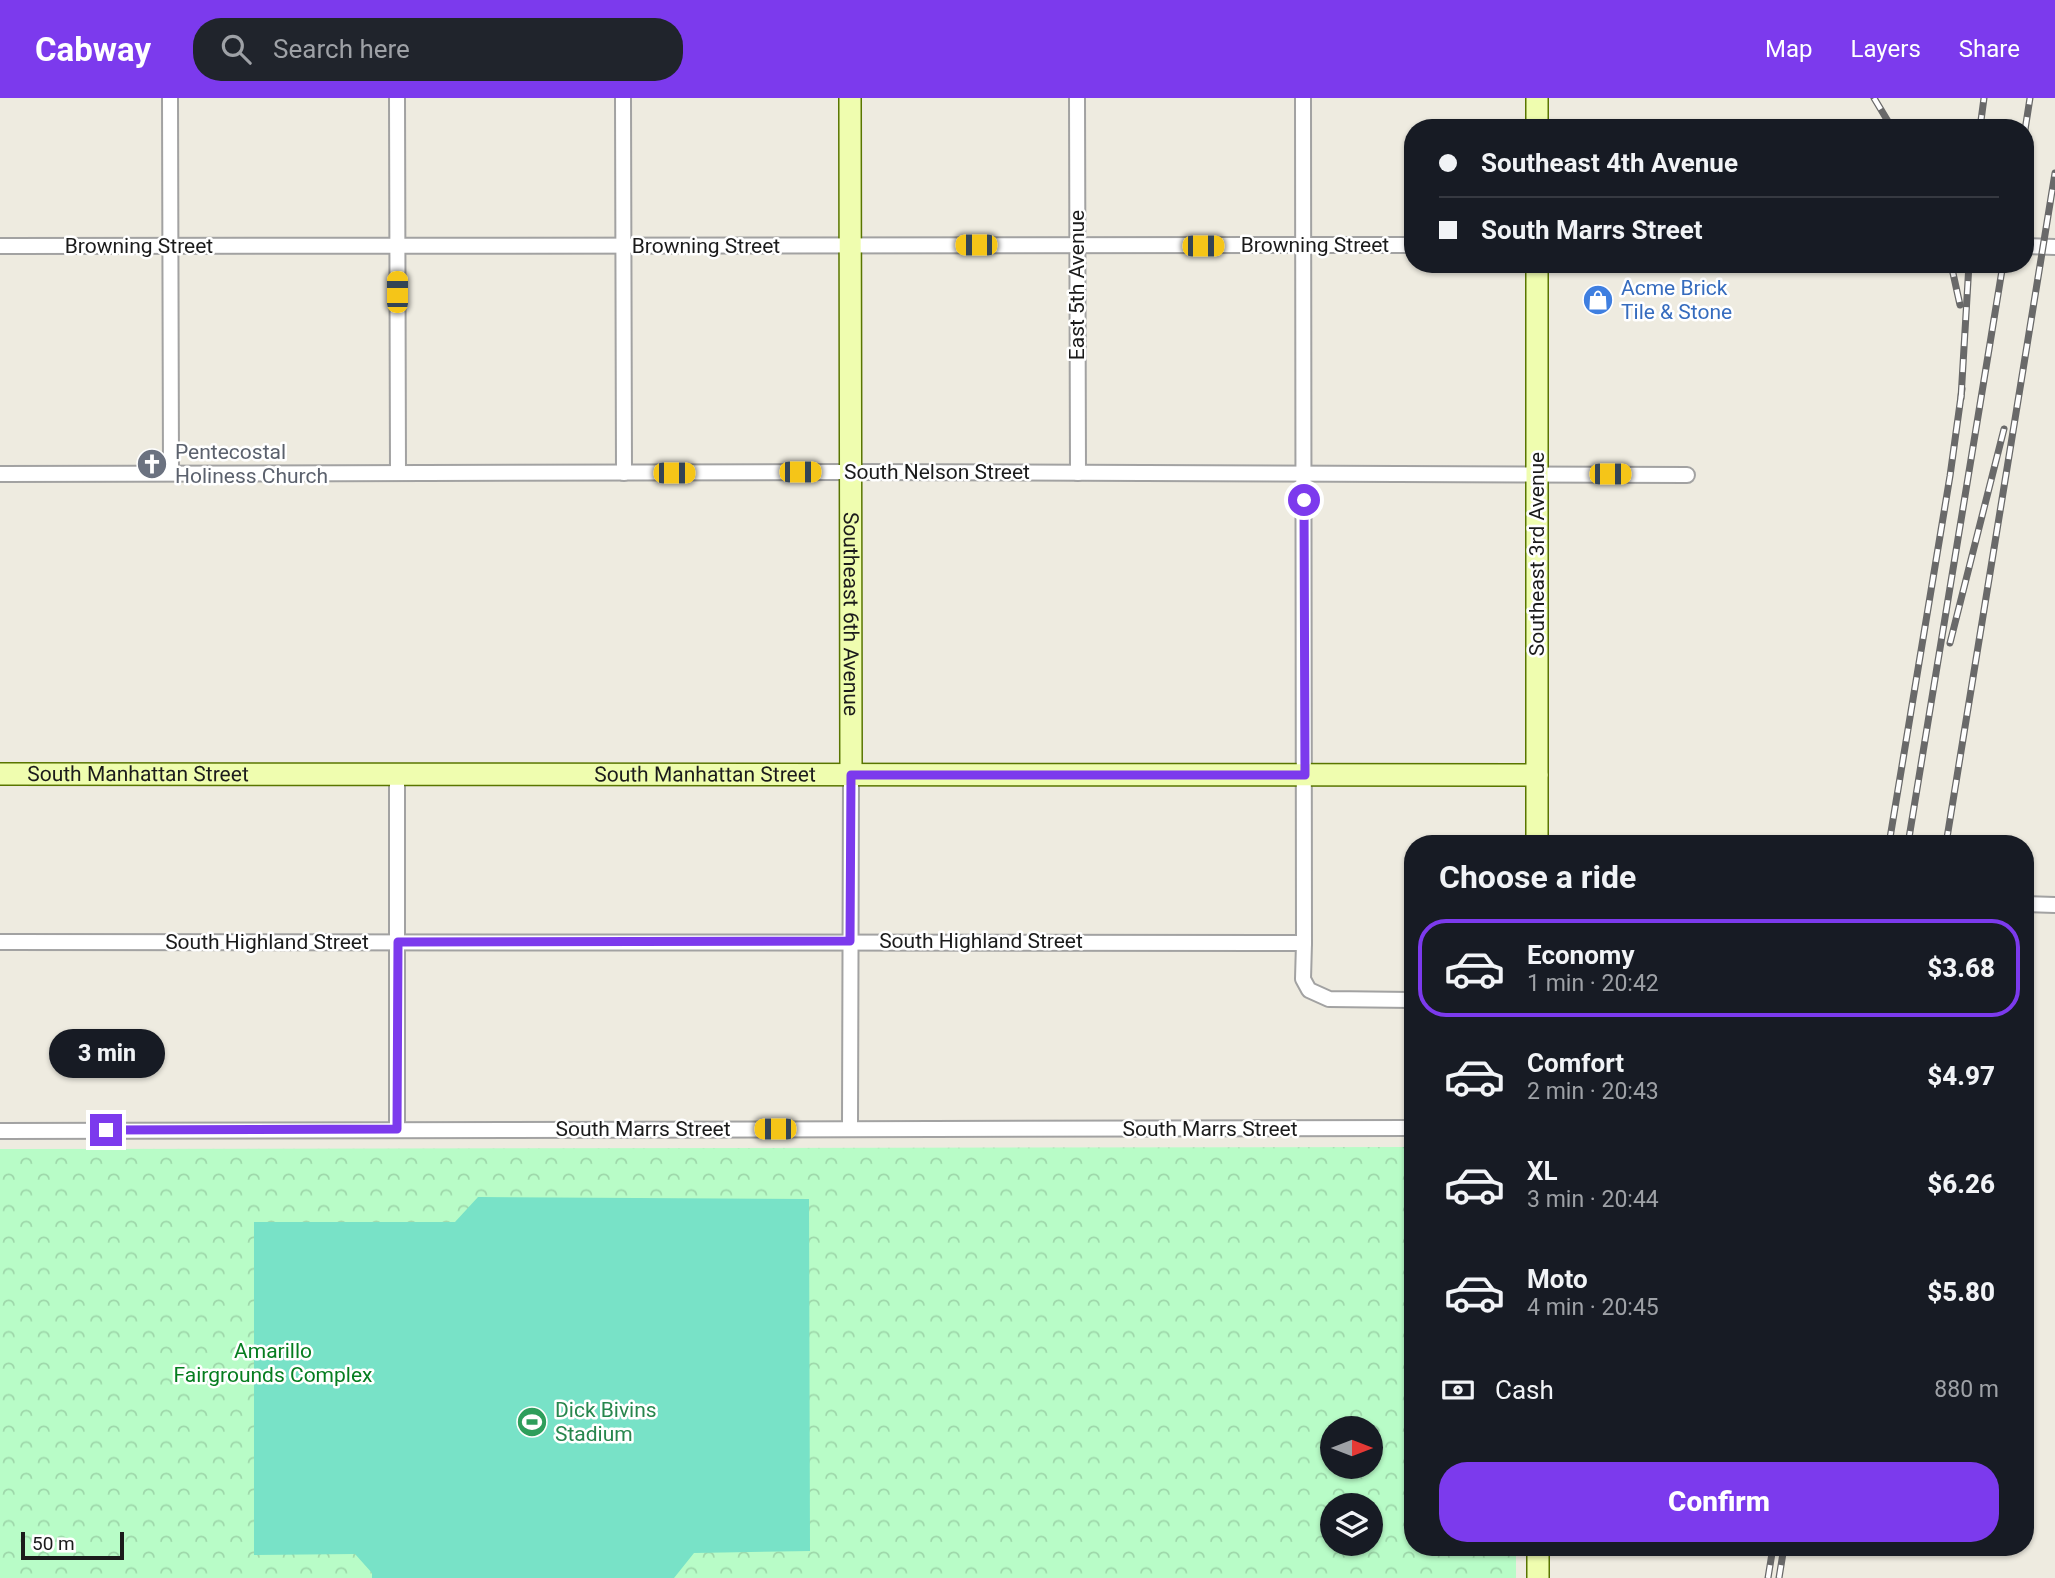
<!DOCTYPE html>
<html lang="en">
<head>
<meta charset="utf-8">
<style>
  :root { --surface:#171b24; --page:#20242c; --text:#f1f3f6; --muted:#9ea1a6; --line:#363941; --accent:#7c3aed }
  body { margin:0; font-family:Roboto,sans-serif; background:var(--page); color:var(--text); height:100vh; display:flex; flex-direction:column; font-size:26px; white-space:nowrap }
  * { box-sizing:border-box; margin:0 }
  p { font-size:23px; color:var(--muted) }
  .icon { flex:none; width:38px; height:38px; fill:none; stroke:currentColor; stroke-width:2; stroke-linecap:round; stroke-linejoin:round }
  .map { position:relative; flex:1; overflow:hidden }
  .panel { position:absolute; left:1404px; top:737px; width:630px; height:721px; display:flex; flex-direction:column; background:var(--surface); border-radius:28px; box-shadow:0 2px 5px #0004 }
  .panel>* { flex:none }
  .guide { position:absolute; left:1404px; top:21px; width:630px; height:154px; border-radius:28px; box-shadow:0 2px 5px #0004; display:grid; align-content:center; height:154px; padding:0 35px; background:var(--surface) }
  .needle { width:46px; rotate:90deg }
  .tools { position:absolute; left:1320px; top:1318px; display:grid; gap:14px }
  .tools a { display:grid; place-items:center; width:63px; height:63px; border-radius:50%; background:var(--surface); box-shadow:0 2px 5px #0004; font-size:35px }
  .scale { position:absolute; left:21px; bottom:18px; width:103px; box-sizing:border-box; padding-left:7px; border:4px solid #1b1b1b; border-top:0; font-size:19px; line-height:24px; white-space:nowrap; color:#1b1b1b; -webkit-text-stroke:5px #fff; paint-order:stroke }
  .end { position:absolute; width:32px; height:32px; margin:-16px; border:9px solid #7c3aed; background:#fff; box-shadow:0 0 0 4px #fff }
  .from { border-radius:50% }
  .bubble { position:absolute; height:49px; border-radius:24px; background:var(--surface); box-shadow:0 2px 5px #0004; font-size:23px; font-weight:800; line-height:49px; text-align:center }
  .car { position:absolute; width:21px; height:42px; margin:-21px -10px; border-radius:9px; box-shadow:0 0 5px 2px #0007; background:linear-gradient(#f5c518 24%,#345 0 40%,#f5c518 0 76%,#345 0 86%,#f5c518 0) }
  .guide b { display:flex; align-items:center; gap:24px; height:66px; font-size:26px }
  .guide b+b { border-top:2px solid var(--line) }
  .guide i { width:18px; height:18px; background:var(--text) }
  ul { padding:0; list-style:none }
  li { display:flex; align-items:center; gap:21px; height:98px; margin:0 14px 10px; padding:0 21px; border:4px solid transparent; border-radius:28px }
  li div { flex:1 }
  li b { display:block; font-size:26px }
  li em { font-style:normal; font-weight:800 }
  li.on { border-color:var(--accent) }
  li>.icon { width:63px; height:63px; stroke-width:1.5 }
  h2 { padding:0 35px; font-size:32px; line-height:84px }
  .pay { display:flex; align-items:center; gap:18px; height:77px; padding:0 35px; font-size:26px }
  .pay p { margin-inline-start:auto }
  .button { display:flex; gap:14px; margin-top:auto; padding:14px 35px }
  .button a { flex:1; height:80px; border-radius:28px; background:var(--accent); color:#fff; font-size:28px; font-weight:800; line-height:80px; text-align:center }
  header { display:flex; align-items:center; gap:42px; box-sizing:border-box; height:98px; padding:0 35px; background:var(--accent); color:#fff }
  header strong { font-size:33px }
  nav { display:flex; gap:38px; margin-inline-start:auto; font-size:24px }
  .search { width:490px; height:63px; background:var(--page); display:flex; align-items:center; gap:18px; box-sizing:border-box; padding:0 24px; border-radius:28px; color:var(--muted); font-size:26px }
  .map>svg:first-child { display:block }
</style>
</head>
<body>
<header>
<strong>Cabway</strong>
<div class="search"><svg class="icon" aria-label="search" viewBox="0 0 24 24"><circle cx="10" cy="10" r="6"/><path d="M15 15l6 6"/></svg>Search here</div>
<nav><a>Map</a><a>Layers</a><a>Share</a></nav>
</header>
<div class="map">
<svg width="2055" height="1480" viewBox="0 0 2055 1480">
  <defs>
    <pattern id="park-crowns" width="20" height="18" patternUnits="userSpaceOnUse" patternTransform="scale(1.75)"><rect width="20" height="18" fill="#b8fcc7"/><path d="M2 6a3 3 0 1 1 6 0M12 15a3 3 0 1 1 6 0" fill="none" stroke="#9ed7aa"/></pattern>
  </defs>
  <rect width="100%" height="100%" fill="#eeebe0"/>
  <!-- park -->
  <path fill="url(#park-crowns)" fill-rule="evenodd" d="M 1412,1049 L 1412,1449 L 1516,1449 L 1516,1480 L 0,1480 L 0,1051 ZM 1332,1330 L 1370,1330 L 1370,1368 L 1332,1368 ZM 1332,1407 L 1370,1407 L 1370,1446 L 1332,1446 Z"/>
  <!-- pitch -->
  <path fill="#78e2c7" d="M 478,1099 L 809,1101 L 810,1453 L 694,1455 L 674,1480 L 372,1480 L 372,1475 L 355,1456 L 254,1457 L 254,1124 L 455,1124 Z"/>
  <g fill="none" stroke-linecap="round" stroke-linejoin="round">
    <!-- street casing -->
    <g stroke="#a2a2a2" stroke-width="18">
      <g id="street">
        <path d="M 170,0 L 171,375"/>
        <path d="M 397,0 L 398,375"/>
        <path d="M 623,0 L 624,375"/>
        <path d="M 1077,0 L 1078,375"/>
        <path d="M 1303,0 L 1304,845"/>
        <path d="M 0,148 L 1412,147"/>
        <path d="M 2025,148 L 2055,149"/>
        <path d="M 0,376 L 850,374 L 1687,377"/>
        <path d="M 397,678 L 397,1031"/>
        <path d="M 2025,806 L 2055,807"/>
        <path d="M 0,844 L 1304,845 L 1303,881 L 1309,892 L 1329,901 L 1412,902"/>
        <path d="M 850,1031 L 851,677"/>
        <path d="M 0,1033 L 1412,1030"/>
      </g>
    </g>
    <!-- secondary casing -->
    <g stroke="#597500" stroke-width="24">
      <g id="secondary">
        <path id="s1" d="M 850,0 L 851,677"/>
        <path d="M 1537,0 L 1537,30"/>
        <path d="M 1537,166 L 1537,746"/>
        <path id="s2" d="M 0,676 L 1537,677"/>
        <path d="M 1538,1449 L 1538,1480"/>
      </g>
    </g>
    <!-- street -->
    <use href="#street" stroke="#fff" stroke-width="14"/>
    <!-- secondary -->
    <use href="#secondary" stroke="#effdaf" stroke-width="21"/>
    <!-- rail casing -->
    <g stroke="#696969" stroke-width="7">
      <g id="rail">
        <path d="M 1874,0 L 1892,30"/>
        <path d="M 1980,30 L 1984,0"/>
        <path d="M 2025,32 L 2030,0"/>
        <path d="M 1951,166 L 1960,207"/>
        <path d="M 1961,300 L 1969,166"/>
        <path d="M 1950,545 L 2004,331"/>
        <path d="M 1889,746 L 1950,378 L 1962,291"/>
        <path d="M 1908,746 L 2003,166"/>
        <path d="M 1946,746 L 2055,75"/>
        <path d="M 1768,1480 L 1773,1449"/>
        <path d="M 1779,1480 L 1784,1449"/>
      </g>
    </g>
    <!-- rail -->
    <use href="#rail" stroke="#fff" stroke-width="4.5" stroke-dasharray="13" stroke-linecap="butt"/>
  </g>
  <g fill="none" stroke-linecap="round" stroke-linejoin="round">
    <!-- route -->
    <path stroke="#7c3aed" stroke-width="9" d="M 106,1032 L 397,1031 L 398,844 L 850,843 L 851,677 L 1305,677 L 1304,402"/>
  </g>
  <!-- icons -->
  <defs>
    <g id="shop-disc" transform="scale(1.575)"><circle r="9.5" fill="#3f7fe0" stroke="#fff"/><path d="M-5-2.5h2.3a2.7 3.5 0 0 1 5.4 0H5L5.5 6h-11ZM-1.5-2.5h3a1.5 2.3 0 0 0-3 0Z" fill="#fff"/></g>
    <g id="church-disc" transform="scale(1.575)"><circle r="9.5" fill="#6b7280" stroke="#fff"/><path d="M-1.2-6h2.4v3.5h3.3v2.4h-3.3V6h-2.4V-.1h-3.3v-2.4h3.3Z" fill="#fff"/></g>
    <g id="stadium-disc" transform="scale(1.575)"><circle r="9.5" fill="#2e9e5b" stroke="#fff"/><path d="M0-5a6.5 5 0 1 0 0 10a6.5 5 0 1 0 0-10ZM-3.5-1.8h7v3.6h-7Z" fill="#fff"/></g>
  </defs>
  <g fill-rule="evenodd">
    <use href="#shop-disc" x="1598" y="202"/>
    <use href="#church-disc" x="152" y="366"/>
    <use href="#stadium-disc" x="532" y="1324"/>
  </g>
  <g text-anchor="middle" stroke-width="5" stroke-linejoin="round" paint-order="stroke">
    <!-- street labels -->
    <g font-size="21" fill="#1b1b1b" stroke="#fff">
      <text x="1315" y="154">Browning Street</text>
      <text x="139" y="155">Browning Street</text>
      <text x="706" y="155">Browning Street</text>
      <text transform="translate(1077 187) rotate(-90)" y="7">East 5th Avenue</text>
      <text x="937" y="381">South Nelson Street</text>
      <text transform="translate(1537 456) rotate(-90)" y="7">Southeast 3rd Avenue</text>
      <text dy="7" stroke="none"><textPath href="#s1" startOffset="516">Southeast 6th Avenue</textPath></text>
      <text dy="7" stroke="none"><textPath href="#s2" startOffset="138">South Manhattan Street</textPath></text>
      <text dy="7" stroke="none"><textPath href="#s2" startOffset="705">South Manhattan Street</textPath></text>
      <text x="981" y="850">South Highland Street</text>
      <text x="267" y="851">South Highland Street</text>
      <text x="643" y="1038">South Marrs Street</text>
      <text x="1210" y="1038">South Marrs Street</text>
    </g>
    <!-- shop labels -->
    <g font-size="21" fill="#366cbe" stroke="#fff" text-anchor="start">
      <text x="1621" y="197">Acme Brick<tspan x="1621" dy="24">Tile &amp; Stone</tspan></text>
    </g>
    <!-- worship labels -->
    <g font-size="21" fill="#5b616d" stroke="#fff" text-anchor="start">
      <text x="175" y="361">Pentecostal<tspan x="175" dy="24">Holiness Church</tspan></text>
    </g>
    <!-- park labels -->
    <g font-size="21" fill="#057d1f" stroke="#fff">
      <text x="273" y="1260">Amarillo<tspan x="273" dy="24">Fairgrounds Complex</tspan></text>
    </g>
    <!-- leisure labels -->
    <g font-size="21" fill="#27864d" stroke="#fff" text-anchor="start">
      <text x="555" y="1319">Dick Bivins<tspan x="555" dy="24">Stadium</tspan></text>
    </g>
  </g>
</svg>
<div class="tools">
<a><svg class="needle" viewBox="-14 -14 28 28"><path d="M0-13l5 13h-10z" fill="#e53935"/><path d="M0 13l5-13h-10z" fill="#9ea1a6"/></svg></a>
<a><svg class="icon" aria-label="layers" viewBox="0 0 24 24"><path d="M12 4l9 5-9 5-9-5zM3 14l9 5 9-5"/></svg></a>
</div>
<div class="scale">50 m</div>
<i class="end from" style="left:1304px;top:402px"></i>
<i class="end" style="left:106px;top:1032px"></i>
<div class="bubble" style="left:49px;top:931px;width:116px">3 min</div>
<i class="car" style="left:976px;top:147px;rotate:270deg"></i>
<i class="car" style="left:1203px;top:148px;rotate:90deg"></i>
<i class="car" style="left:397px;top:194px;rotate:0deg"></i>
<i class="car" style="left:800px;top:374px;rotate:90deg"></i>
<i class="car" style="left:674px;top:375px;rotate:90deg"></i>
<i class="car" style="left:1610px;top:376px;rotate:90deg"></i>
<i class="car" style="left:775px;top:1031px;rotate:270deg"></i>
<div class="guide">
<b><i class="from"></i>Southeast 4th Avenue</b>
<b><i></i>South Marrs Street</b>
</div>
<section class="panel">
<h2>Choose a ride</h2>
<ul>
<li class="on"><svg class="icon" aria-label="car" viewBox="0 0 24 24"><path d="M5 17H2v-5l4-1 3-4h7l3 4 3 1v5h-3M9 17h6M6 11h13"/><circle cx="7" cy="17" r="2"/><circle cx="17" cy="17" r="2"/></svg><div><b>Economy</b><p>1 min · 20:42</p></div><em>$3.68</em></li>
<li><svg class="icon" aria-label="car" viewBox="0 0 24 24"><path d="M5 17H2v-5l4-1 3-4h7l3 4 3 1v5h-3M9 17h6M6 11h13"/><circle cx="7" cy="17" r="2"/><circle cx="17" cy="17" r="2"/></svg><div><b>Comfort</b><p>2 min · 20:43</p></div><em>$4.97</em></li>
<li><svg class="icon" aria-label="car" viewBox="0 0 24 24"><path d="M5 17H2v-5l4-1 3-4h7l3 4 3 1v5h-3M9 17h6M6 11h13"/><circle cx="7" cy="17" r="2"/><circle cx="17" cy="17" r="2"/></svg><div><b>XL</b><p>3 min · 20:44</p></div><em>$6.26</em></li>
<li><svg class="icon" aria-label="car" viewBox="0 0 24 24"><path d="M5 17H2v-5l4-1 3-4h7l3 4 3 1v5h-3M9 17h6M6 11h13"/><circle cx="7" cy="17" r="2"/><circle cx="17" cy="17" r="2"/></svg><div><b>Moto</b><p>4 min · 20:45</p></div><em>$5.80</em></li>
</ul>
<div class="pay"><svg class="icon" aria-label="cash" viewBox="0 0 24 24"><path d="M3 7h18v10H3z"/><circle cx="12" cy="12" r="2"/></svg>Cash<p>880 m</p></div>
<div class="button"><a>Confirm</a></div>
</section>
</div>
</body>
</html>
